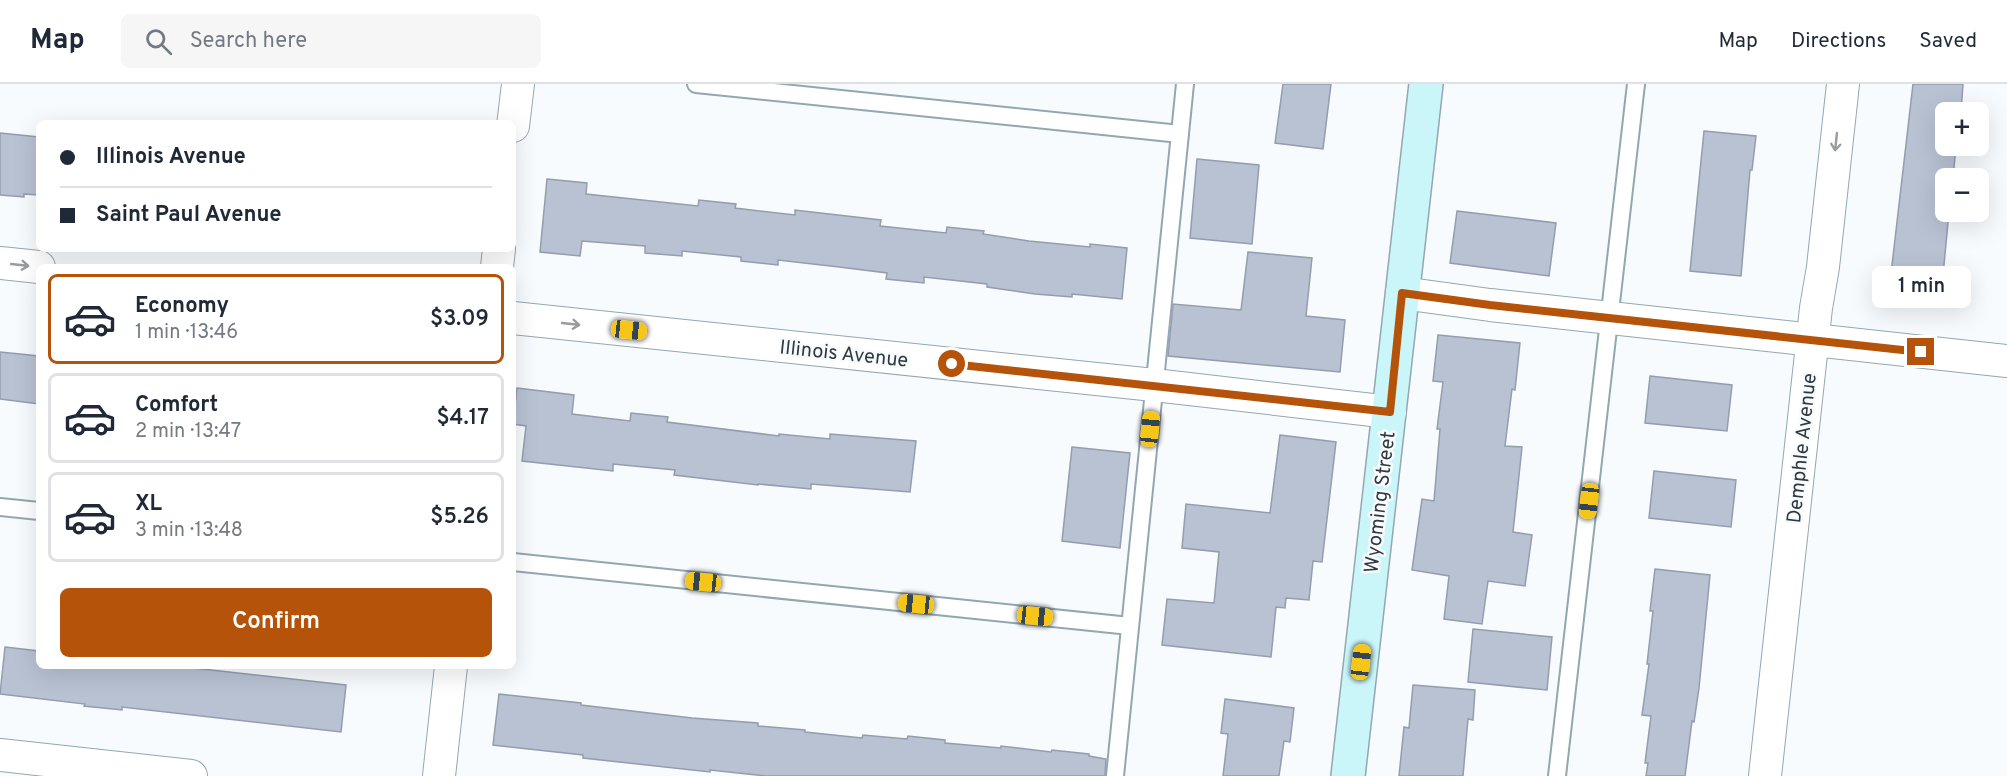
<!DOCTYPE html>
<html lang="en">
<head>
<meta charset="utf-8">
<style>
  :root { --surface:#fff; --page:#f6f6f7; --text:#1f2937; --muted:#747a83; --line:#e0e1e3; --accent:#b45309 }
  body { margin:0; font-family:Overpass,sans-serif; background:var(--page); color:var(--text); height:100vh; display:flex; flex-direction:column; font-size:22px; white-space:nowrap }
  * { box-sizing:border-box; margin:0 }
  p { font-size:20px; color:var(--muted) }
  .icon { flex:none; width:33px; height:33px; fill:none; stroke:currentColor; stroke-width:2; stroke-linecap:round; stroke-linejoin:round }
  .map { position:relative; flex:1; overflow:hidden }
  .drawer { position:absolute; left:36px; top:180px; width:480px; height:405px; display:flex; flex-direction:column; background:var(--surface); border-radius:9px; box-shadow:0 6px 24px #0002 }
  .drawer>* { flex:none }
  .hud { position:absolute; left:36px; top:36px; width:480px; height:132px; border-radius:9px; box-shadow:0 6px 24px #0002; display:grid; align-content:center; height:132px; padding:0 24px; background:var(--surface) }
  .fabs { position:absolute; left:1935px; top:18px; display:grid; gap:12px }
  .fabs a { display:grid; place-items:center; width:54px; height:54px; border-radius:9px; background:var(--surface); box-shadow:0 6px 24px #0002; font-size:30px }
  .end { position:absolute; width:27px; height:27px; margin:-14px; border:8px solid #b45309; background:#fff; box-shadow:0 0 0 3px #fff }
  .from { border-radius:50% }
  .bubble { position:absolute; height:42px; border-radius:9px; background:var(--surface); box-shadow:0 6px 24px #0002; font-size:20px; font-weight:600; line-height:42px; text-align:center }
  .car { position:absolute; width:18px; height:36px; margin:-18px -9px; border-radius:8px; box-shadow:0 0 4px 2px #0007; background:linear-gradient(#f5c518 24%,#345 0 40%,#f5c518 0 76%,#345 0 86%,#f5c518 0) }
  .hud b { display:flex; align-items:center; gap:21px; height:57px; font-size:22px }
  .hud b+b { border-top:2px solid var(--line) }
  .hud i { width:15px; height:15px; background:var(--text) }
  ul { padding:10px 0 0; list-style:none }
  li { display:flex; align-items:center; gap:18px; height:90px; margin:0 12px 9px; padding:0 12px; border:3px solid var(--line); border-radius:9px }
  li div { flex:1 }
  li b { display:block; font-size:22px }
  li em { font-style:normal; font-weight:600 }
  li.active { border-color:var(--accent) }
  li>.icon { width:54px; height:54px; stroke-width:1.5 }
  .button { display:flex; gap:12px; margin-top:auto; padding:12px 24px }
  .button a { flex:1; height:69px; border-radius:9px; background:var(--accent); color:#fff; font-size:24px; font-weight:600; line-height:69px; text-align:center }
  header { display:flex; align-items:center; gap:36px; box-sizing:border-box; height:84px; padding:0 30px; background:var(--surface); border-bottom:2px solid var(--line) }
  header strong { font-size:28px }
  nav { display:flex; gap:33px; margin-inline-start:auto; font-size:21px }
  .search { width:420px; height:54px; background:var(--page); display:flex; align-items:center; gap:15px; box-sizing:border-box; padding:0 21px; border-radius:9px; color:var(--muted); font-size:22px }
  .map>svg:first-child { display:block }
</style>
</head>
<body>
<header>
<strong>Map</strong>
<div class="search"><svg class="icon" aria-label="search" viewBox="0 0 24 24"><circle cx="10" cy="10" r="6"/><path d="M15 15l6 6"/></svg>Search here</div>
<nav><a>Map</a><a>Directions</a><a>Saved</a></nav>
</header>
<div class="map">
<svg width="2007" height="692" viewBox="0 0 2007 692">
  <rect width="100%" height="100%" fill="#f7fbfe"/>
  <!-- building -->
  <g fill="#b8c2d3" stroke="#939dae" stroke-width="1.5">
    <path d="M 1283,0 L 1331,0 L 1323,65 L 1275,59 Z"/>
    <path d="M 1913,0 L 1963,0 L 1961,28 L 1946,28 L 1946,62 L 1959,62 L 1958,64 L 1956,63 L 1953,94 L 1946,94 L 1946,128 L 1949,128 L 1941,212 L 1889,207 Z"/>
    <path d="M 1704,47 L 1756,52 L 1752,86 L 1750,86 L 1741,192 L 1690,187 Z"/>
    <path d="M 0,49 L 39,53 L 39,111 L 24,110 L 24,113 L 0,111 Z"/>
    <path d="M 1197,75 L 1259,81 L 1252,160 L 1190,154 Z"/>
    <path d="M 547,95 L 587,99 L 586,110 L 698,122 L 699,116 L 736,120 L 735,124 L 795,131 L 795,126 L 881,136 L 880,142 L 946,149 L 947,143 L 984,147 L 983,150 L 1029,157 L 1090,163 L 1090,160 L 1127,164 L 1122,215 L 1072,210 L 1072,213 L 1035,210 L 987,203 L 987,200 L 924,193 L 924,199 L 886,195 L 887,189 L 839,183 L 778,176 L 778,181 L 741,177 L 741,173 L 682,167 L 682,172 L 645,169 L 645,162 L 582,157 L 580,172 L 540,168 Z"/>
    <path d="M 1457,127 L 1556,139 L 1549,192 L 1450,179 Z"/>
    <path d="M 1248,168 L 1312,174 L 1306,232 L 1345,236 L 1340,288 L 1168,272 L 1173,220 L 1241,226 Z"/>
    <path d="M 1438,251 L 1520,259 L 1515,306 L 1512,305 L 1505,362 L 1522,363 L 1513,448 L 1532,451 L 1525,502 L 1488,497 L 1482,540 L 1444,535 L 1449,492 L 1412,486 L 1422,415 L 1434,417 L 1440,345 L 1437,345 L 1443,298 L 1433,297 Z"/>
    <path d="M 0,268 L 39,272 L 39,320 L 0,315 Z"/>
    <path d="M 1650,292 L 1732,301 L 1727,347 L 1645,339 Z"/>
    <path d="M 517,304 L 574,311 L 572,330 L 630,337 L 631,329 L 668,333 L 667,338 L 779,352 L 779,350 L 830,355 L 830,350 L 916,357 L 910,408 L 811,400 L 811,405 L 758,400 L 758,401 L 674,391 L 675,386 L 613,380 L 613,387 L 522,377 L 526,342 L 513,340 Z"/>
    <path d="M 1280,351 L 1336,358 L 1322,478 L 1313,477 L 1309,516 L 1286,514 L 1285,524 L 1276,523 L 1271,573 L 1162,561 L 1167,515 L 1214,519 L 1219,468 L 1182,464 L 1186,420 L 1270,429 Z"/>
    <path d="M 1072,363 L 1130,369 L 1120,464 L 1062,457 Z"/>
    <path d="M 1654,387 L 1736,396 L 1731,443 L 1649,434 Z"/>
    <path d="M 1655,485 L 1710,491 L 1699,604 L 1694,638 L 1692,637 L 1685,692 L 1646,692 L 1648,679 L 1645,679 L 1651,632 L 1642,631 L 1649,580 L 1647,580 L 1653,527 L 1650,527 Z"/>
    <path d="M 1473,545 L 1552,553 L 1547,606 L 1468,598 Z"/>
    <path d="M 5,563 L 39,567 L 39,582 L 175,582 L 346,601 L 341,648 L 122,623 L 122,626 L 84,622 L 85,620 L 0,610 Z"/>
    <path d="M 1413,601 L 1475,606 L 1473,636 L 1468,635 L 1463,692 L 1399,692 L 1404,643 L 1409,644 Z"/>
    <path d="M 499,610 L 581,619 L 581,621 L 692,634 L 758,639 L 758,642 L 805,646 L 805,648 L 862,654 L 863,651 L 907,655 L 908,652 L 945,656 L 945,659 L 1001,664 L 1001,662 L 1051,668 L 1052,666 L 1089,670 L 1089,672 L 1106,675 L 1105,692 L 766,692 L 710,686 L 710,688 L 583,674 L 583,671 L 493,661 Z"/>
    <path d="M 1225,615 L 1294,624 L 1290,658 L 1284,657 L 1279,692 L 1223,692 L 1228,650 L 1221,649 Z"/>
  </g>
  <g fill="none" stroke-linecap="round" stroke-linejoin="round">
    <!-- lane casing -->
    <g stroke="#93a7b1" stroke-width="20">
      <g id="lane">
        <path d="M 696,0 L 1180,50"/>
        <path d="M 0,423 L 39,427"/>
        <path d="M 513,478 L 1130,542"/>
        <path d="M 1115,692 L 1185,0"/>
        <path d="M 1557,692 L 1636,0"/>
      </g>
    </g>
    <!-- street casing -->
    <g stroke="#93a7b1" stroke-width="34">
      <g id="street">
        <path d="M 513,42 L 518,0"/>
        <path d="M 0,179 L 39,183"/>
        <path d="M 497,183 L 499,165"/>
        <path d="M 1402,209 L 1490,221 L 2007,277"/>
        <path d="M 513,234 L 1154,301 L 1390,328"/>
        <path d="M 0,671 L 191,692"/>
        <path d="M 439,692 L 451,582"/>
        <path d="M 1765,692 L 1816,224 L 1823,183 L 1843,0"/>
      </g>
    </g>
    <!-- secondary casing -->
    <g stroke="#93a7b1" stroke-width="36">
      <path id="secondary" d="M 1348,692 L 1426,0"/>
    </g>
    <!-- lane -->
    <use href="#lane" stroke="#fff" stroke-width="16"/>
    <!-- street -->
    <use href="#street" stroke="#fff" stroke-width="32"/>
    <!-- secondary -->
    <use href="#secondary" stroke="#caf6fa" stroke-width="33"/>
  </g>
  <!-- one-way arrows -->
  <defs><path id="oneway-shaft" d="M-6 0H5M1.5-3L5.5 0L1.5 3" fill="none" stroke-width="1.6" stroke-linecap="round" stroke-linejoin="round" transform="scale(1.5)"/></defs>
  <g stroke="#989c9e">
    <use href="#oneway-shaft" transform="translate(1836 58) rotate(96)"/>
    <use href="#oneway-shaft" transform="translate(20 181) rotate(6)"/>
    <use href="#oneway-shaft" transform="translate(571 240) rotate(6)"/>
  </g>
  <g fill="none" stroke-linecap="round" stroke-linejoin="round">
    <!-- route -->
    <path stroke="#b45309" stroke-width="8" d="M 952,280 L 1390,328 L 1402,209 L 1490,221 L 1921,268"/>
  </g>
  <g text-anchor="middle" stroke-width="5" stroke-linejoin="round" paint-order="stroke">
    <!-- street labels -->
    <g font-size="20" fill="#31393e" stroke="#f7fbfe">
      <text transform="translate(844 269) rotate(6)" y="7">Illinois Avenue</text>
      <text transform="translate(1801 364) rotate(-84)" y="7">Demphle Avenue</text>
      <text transform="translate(1379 418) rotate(-83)" y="7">Wyoming Street</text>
    </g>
  </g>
</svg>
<div class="fabs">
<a>+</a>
<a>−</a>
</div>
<i class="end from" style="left:952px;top:280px"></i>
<i class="end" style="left:1921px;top:268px"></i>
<div class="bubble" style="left:1872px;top:182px;width:99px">1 min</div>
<i class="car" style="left:629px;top:246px;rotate:96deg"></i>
<i class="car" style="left:1150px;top:345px;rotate:6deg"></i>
<i class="car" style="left:1589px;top:417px;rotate:187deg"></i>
<i class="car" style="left:703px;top:498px;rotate:276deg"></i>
<i class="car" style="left:916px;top:520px;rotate:276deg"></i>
<i class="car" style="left:1035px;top:532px;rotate:96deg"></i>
<i class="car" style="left:1361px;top:578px;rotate:7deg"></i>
<div class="hud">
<b><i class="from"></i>Illinois Avenue</b>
<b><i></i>Saint Paul Avenue</b>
</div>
<section class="drawer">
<ul>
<li class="active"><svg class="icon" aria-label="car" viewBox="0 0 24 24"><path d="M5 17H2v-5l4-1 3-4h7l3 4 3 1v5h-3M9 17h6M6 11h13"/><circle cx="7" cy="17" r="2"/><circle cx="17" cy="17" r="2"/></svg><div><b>Economy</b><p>1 min · 13:46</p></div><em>$3.09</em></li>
<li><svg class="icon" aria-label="car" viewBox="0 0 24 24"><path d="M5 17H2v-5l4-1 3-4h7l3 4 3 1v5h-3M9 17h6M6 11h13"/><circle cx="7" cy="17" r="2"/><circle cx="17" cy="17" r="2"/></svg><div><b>Comfort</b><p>2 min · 13:47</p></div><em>$4.17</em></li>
<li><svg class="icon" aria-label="car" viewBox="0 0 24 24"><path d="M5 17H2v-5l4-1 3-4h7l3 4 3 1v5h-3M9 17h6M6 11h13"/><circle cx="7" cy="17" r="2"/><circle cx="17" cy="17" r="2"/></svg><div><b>XL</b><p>3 min · 13:48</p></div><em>$5.26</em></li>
</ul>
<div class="button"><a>Confirm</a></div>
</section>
</div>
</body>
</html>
